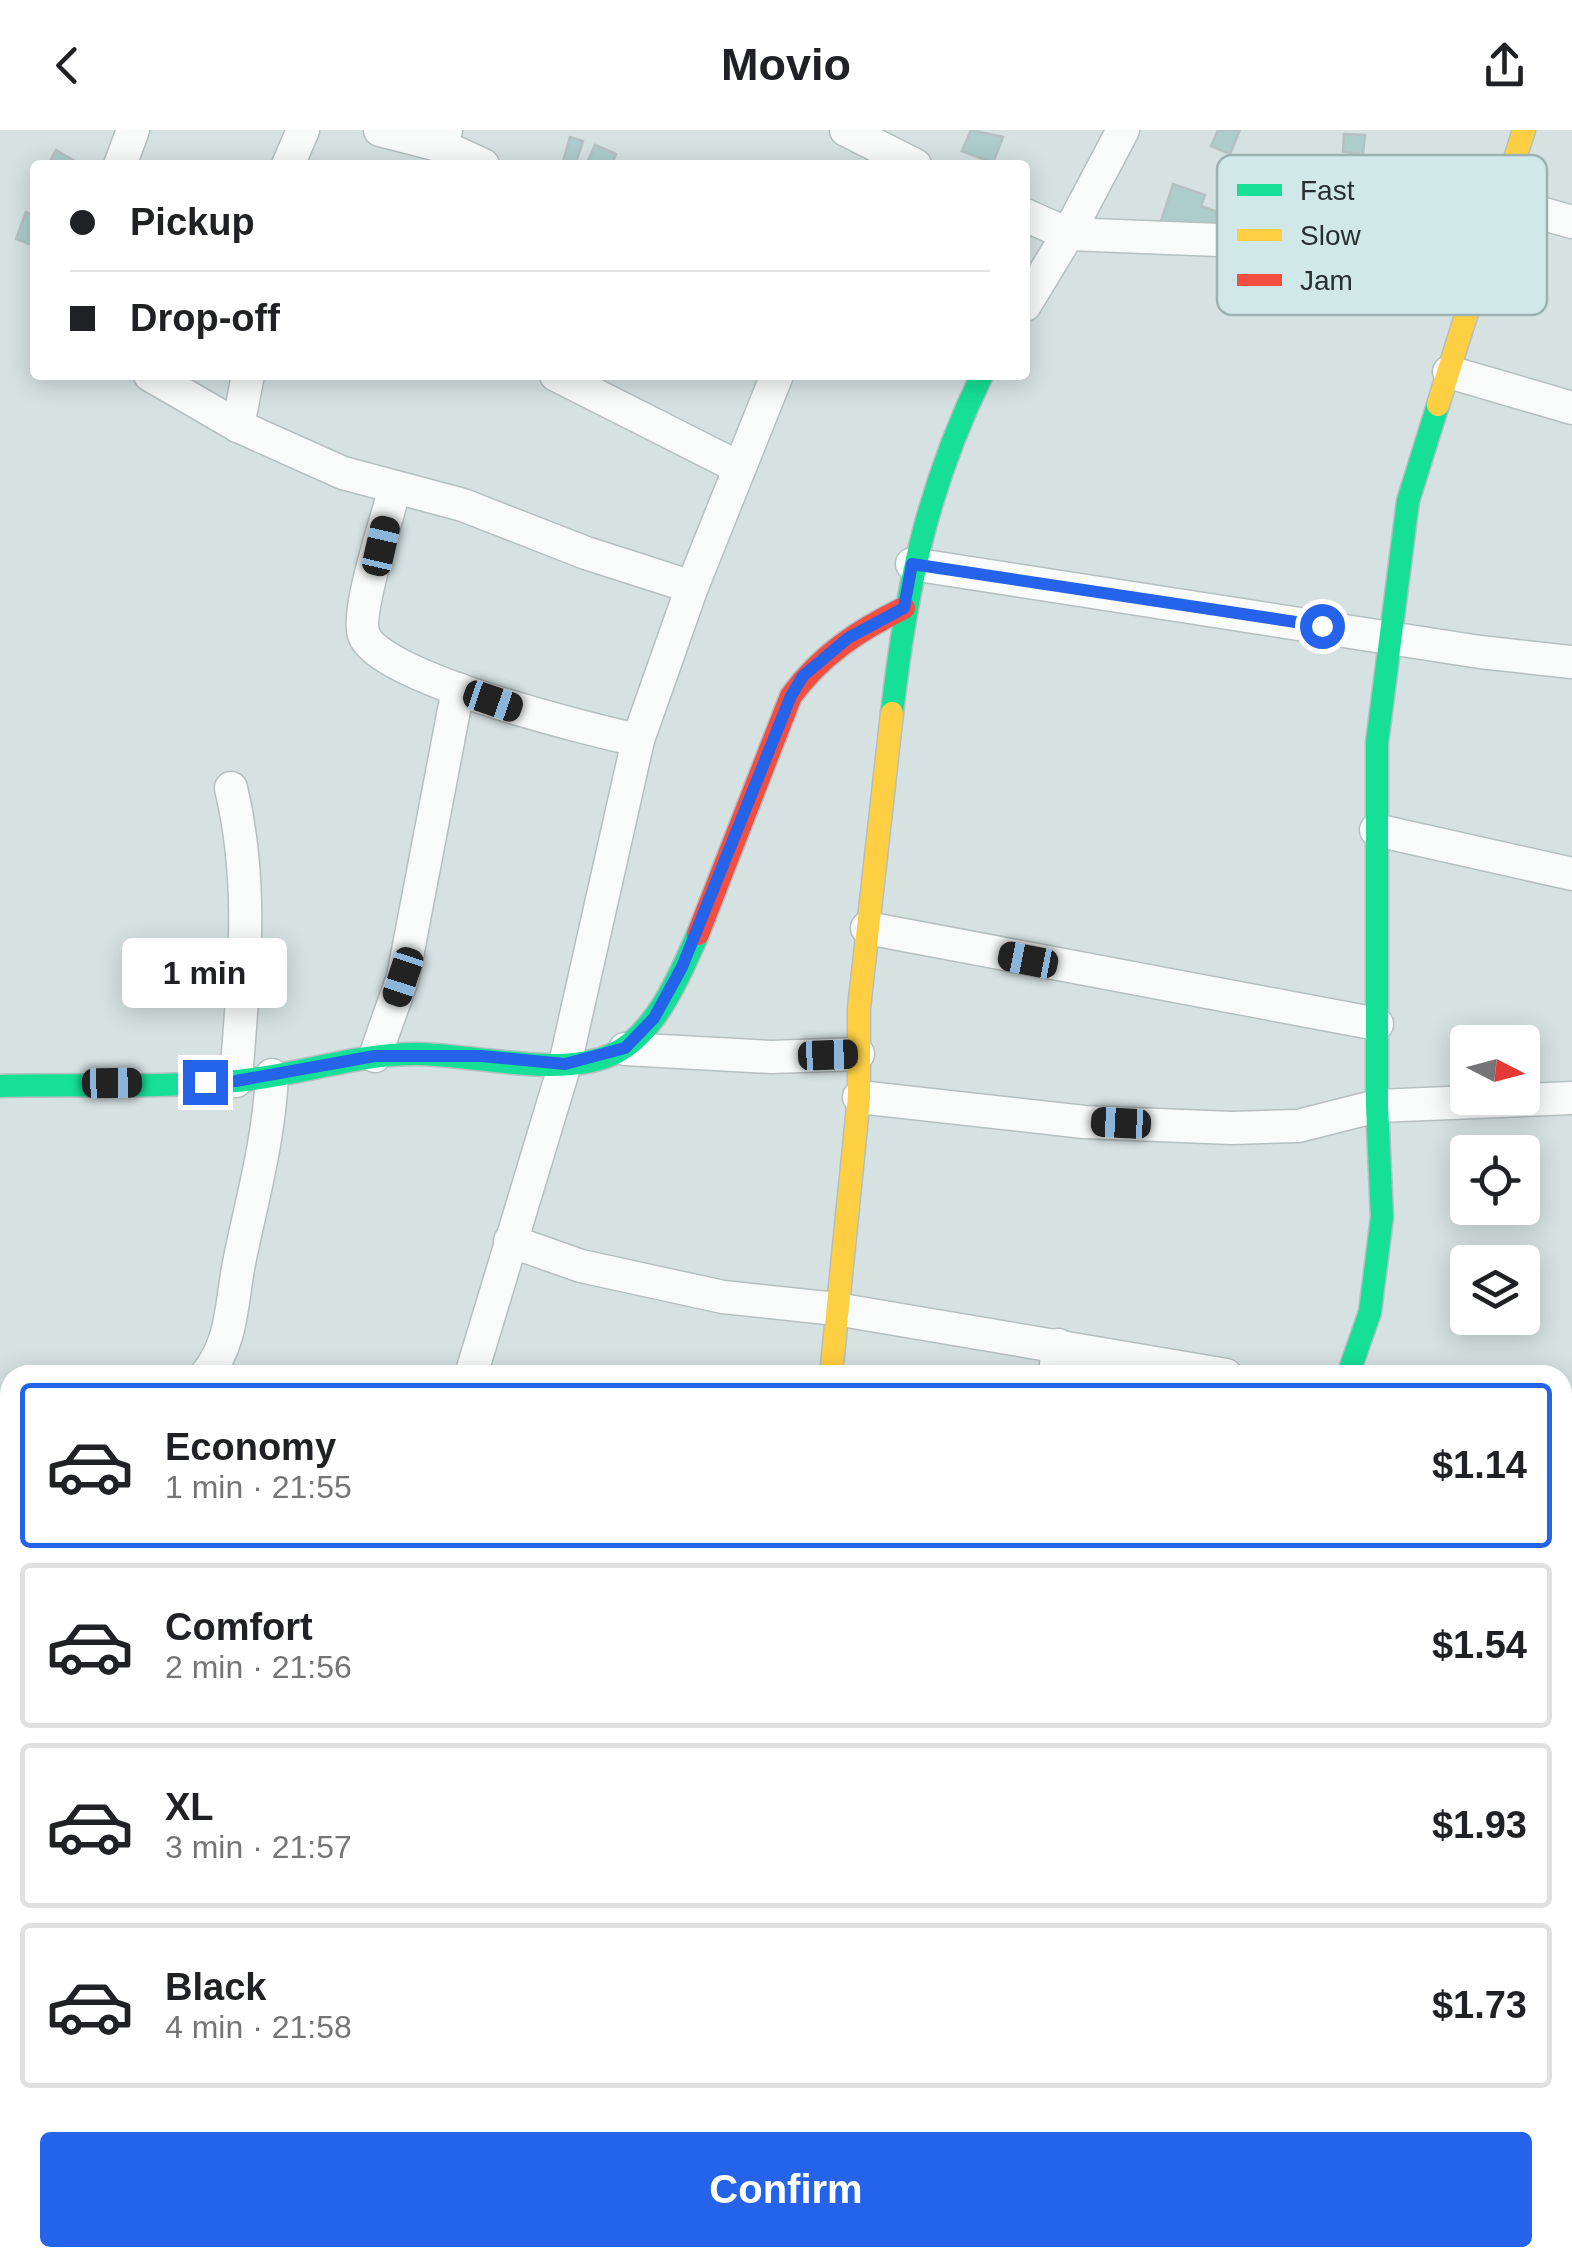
<!DOCTYPE html>
<html lang="en">
<head>
<meta charset="utf-8">
<style>
  :root { --surface:#fff; --page:#f2f2f2; --text:#202124; --muted:#757577; --line:#e0e0e0; --accent:#2563eb }
  body { margin:0; font-family:Helvetica,sans-serif; background:var(--page); color:var(--text); height:100vh; display:flex; flex-direction:column; font-size:38px; white-space:nowrap }
  * { box-sizing:border-box; margin:0 }
  p { font-size:32px; color:var(--muted) }
  .icon { flex:none; width:55px; height:55px; fill:none; stroke:currentColor; stroke-width:2; stroke-linecap:round; stroke-linejoin:round }
  .map { position:relative; flex:1; overflow:hidden }
  .sheet { position:absolute; left:0px; top:1235px; width:1572px; height:902px; display:flex; flex-direction:column; background:var(--surface); border-radius:30px 30px 0 0; box-shadow:0 5px 25px #0003 }
  .sheet>* { flex:none }
  .guide { position:absolute; left:30px; top:30px; width:1000px; height:220px; border-radius:10px; box-shadow:0 5px 25px #0003; display:grid; align-content:center; height:220px; padding:0 40px; background:var(--surface) }
  .needle { width:65px; rotate:96deg }
  .fabs { position:absolute; left:1450px; top:895px; display:grid; gap:20px }
  .fabs a { display:grid; place-items:center; width:90px; height:90px; border-radius:10px; background:var(--surface); box-shadow:0 5px 25px #0003; font-size:50px }
  .end { position:absolute; width:45px; height:45px; margin:-22px; border:12px solid #2563eb; background:#fff; box-shadow:0 0 0 5px #fff }
  .from { border-radius:50% }
  .bubble { position:absolute; height:70px; border-radius:10px; background:var(--surface); box-shadow:0 5px 25px #0003; font-size:32px; font-weight:700; line-height:70px; text-align:center }
  .car { position:absolute; width:30px; height:60px; margin:-30px -15px; border-radius:12px; box-shadow:0 0 8px 2px #0007; background:linear-gradient(#222 24%,#8ab4d8 0 40%,#222 0 76%,#8ab4d8 0 86%,#222 0) }
  .guide b { display:flex; align-items:center; gap:35px; height:95px; font-size:38px }
  .guide b+b { border-top:2px solid var(--line) }
  .guide i { width:25px; height:25px; background:var(--text) }
  ul { padding:18px 0 0; list-style:none }
  li { display:flex; align-items:center; gap:30px; height:165px; margin:0 20px 15px; padding:0 20px; border:5px solid var(--line); border-radius:10px }
  li div { flex:1 }
  li b { display:block; font-size:38px }
  li em { font-style:normal; font-weight:700 }
  li.on { border-color:var(--accent) }
  li>.icon { width:90px; height:90px; stroke-width:1.5 }
  .cta { display:flex; gap:20px; margin-top:auto; padding:20px 40px }
  .cta a { flex:1; height:115px; border-radius:10px; background:var(--accent); color:#fff; font-size:40px; font-weight:700; line-height:115px; text-align:center }
  header { display:flex; justify-content:space-between; align-items:center; height:130px; padding:0 40px; background:var(--surface); font-size:45px; font-weight:700 }
  .map>svg:first-child { display:block }
</style>
</head>
<body>
<header><svg class="icon" aria-label="back" viewBox="0 0 24 24"><path d="M15 5l-7 7 7 7"/></svg>Movio<svg class="icon" aria-label="share" viewBox="0 0 24 24"><path d="M12 15V3M7 8l5-5 5 5M5 13v7h14v-7"/></svg></header>
<div class="map">
<svg width="1572" height="2136" viewBox="0 0 1572 2136">
  <rect width="100%" height="100%" fill="#d6e2e2"/>
  <!-- building -->
  <g fill="#adcdcd" stroke="#b6c0c0" stroke-width="2.5">
    <path d="M 971,0 L 1003,7 L 993,33 L 962,21 Z"/>
    <path d="M 1218,0 L 1240,0 L 1230,24 L 1211,16 Z"/>
    <path d="M 1344,4 L 1365,5 L 1363,24 L 1343,22 Z"/>
    <path d="M 570,7 L 583,11 L 575,35 L 562,35 Z"/>
    <path d="M 595,15 L 616,24 L 612,35 L 586,35 Z"/>
    <path d="M 56,20 L 80,34 L 80,35 L 48,35 Z"/>
    <path d="M 1173,54 L 1205,65 L 1201,76 L 1243,91 L 1236,111 L 1155,110 Z"/>
    <path d="M 26,82 L 35,86 L 35,116 L 16,109 Z"/>
  </g>
  <g fill="none" stroke-linecap="round" stroke-linejoin="round">
    <!-- street casing -->
    <g stroke="#b5bfbf" stroke-width="35">
      <g id="street">
        <path d="M 380,0 L 442,16"/>
        <path d="M 446,0 L 442,16 L 483,35"/>
        <path d="M 846,0 L 915,35"/>
        <path d="M 120,35 L 133,0"/>
        <path d="M 288,35 L 303,0"/>
        <path d="M 1498,71 L 1572,92"/>
        <path d="M 1025,85 L 1068,104 L 1244,111 L 1476,147"/>
        <path d="M 1025,175 L 1068,104 L 1123,0"/>
        <path d="M 1449,242 L 1572,278"/>
        <path d="M 150,245 L 238,296 L 343,343 L 463,375 L 586,423 L 692,457"/>
        <path d="M 556,245 L 738,337"/>
        <path d="M 238,296 L 248,245"/>
        <path d="M 395,357 C 388,387 355,482 364,505 C 379,548 591,600 638,610"/>
        <path d="M 912,434 L 1480,522 L 1572,532"/>
        <path d="M 231,658 C 255,759 243,849 236,951"/>
        <path d="M 1376,700 L 1572,744"/>
        <path d="M 867,798 L 1377,894"/>
        <path d="M 625,919 L 771,927 L 858,924"/>
        <path d="M 375,926 L 403,847 L 458,559"/>
        <path d="M 859,967 L 1084,992 L 1232,998 L 1298,996 L 1377,976 L 1572,968"/>
        <path d="M 510,1111 L 581,1136 L 723,1167 L 836,1179 L 1226,1245"/>
        <path d="M 206,1245 C 234,1211 231,1170 240,1128 C 253,1066 269,1009 272,945"/>
        <path d="M 471,1245 L 565,934 L 638,610 L 692,457 L 777,245"/>
        <path d="M 1055,1245 L 1058,1215"/>
        <path d="M 1237,2128 L 1239,2136"/>
        <path d="M 23,2136 L 25,2128"/>
        <path d="M 322,2136 L 323,2128"/>
        <path d="M 731,2136 L 733,2128"/>
        <path d="M 963,2136 L 963,2128"/>
      </g>
    </g>
    <!-- fast casing -->
    <g stroke="#b5bfbf" stroke-width="25">
      <g id="fast">
        <path d="M 892,583 C 906,459 927,358 982,245"/>
        <path d="M 0,956 C 78,954 158,958 235,951 C 296,946 354,924 415,924 C 473,924 557,948 611,925 C 655,906 680,845 698,804"/>
        <path d="M 1348,1245 L 1370,1182 L 1382,1087 L 1377,976 L 1377,613 L 1408,371 L 1438,275"/>
      </g>
    </g>
    <!-- slow casing -->
    <g stroke="#b5bfbf" stroke-width="25">
      <g id="slow">
        <path d="M 1438,275 L 1524,0"/>
        <path d="M 831,1245 L 859,967 L 859,878 L 892,583"/>
      </g>
    </g>
    <!-- jam casing -->
    <g stroke="#b5bfbf" stroke-width="25">
      <path id="jam" d="M 698,804 L 791,566 C 821,525 859,500 904,478"/>
    </g>
    <!-- street -->
    <use href="#street" stroke="#f9fbfb" stroke-width="32"/>
    <!-- fast -->
    <use href="#fast" stroke="#16e098" stroke-width="22"/>
    <!-- slow -->
    <use href="#slow" stroke="#ffcf43" stroke-width="22"/>
    <!-- jam -->
    <use href="#jam" stroke="#f24e42" stroke-width="22"/>
  </g>
  <g fill="none" stroke-linecap="round" stroke-linejoin="round">
    <!-- route -->
    <path stroke="#2563eb" stroke-width="12" d="M 205,952 L 236,951 L 375,926 L 481,926 L 565,934 L 625,918 L 654,888 L 682,837 L 791,566 L 803,546 L 848,508 L 904,478 L 912,434 L 1322,496"/>
  </g>
  <!-- legend -->
  <rect x="1217" y="25" width="330" height="160" rx="15" fill="#d0e8e8" stroke="#9db1b1" stroke-width="2.5"/>
  <rect x="1237" y="54" width="45" height="12" fill="#16e098"/>
  <rect x="1237" y="99" width="45" height="12" fill="#ffcf43"/>
  <rect x="1237" y="144" width="45" height="12" fill="#f24e42"/>
  <g font-size="28" fill="#273030">
    <text x="1300" y="70">Fast</text>
    <text x="1300" y="115">Slow</text>
    <text x="1300" y="160">Jam</text>
  </g>
</svg>
<div class="fabs">
<a><svg class="needle" viewBox="-14 -14 28 28"><path d="M0-13l5 13h-10z" fill="#e53935"/><path d="M0 13l5-13h-10z" fill="#757577"/></svg></a>
<a><svg class="icon" aria-label="locate" viewBox="0 0 24 24"><circle cx="12" cy="12" r="6"/><path d="M12 2v4M12 18v4M2 12h4M18 12h4"/></svg></a>
<a><svg class="icon" aria-label="layers" viewBox="0 0 24 24"><path d="M12 4l9 5-9 5-9-5zM3 14l9 5 9-5"/></svg></a>
</div>
<i class="end from" style="left:1322px;top:496px"></i>
<i class="end" style="left:205px;top:952px"></i>
<div class="bubble" style="left:122px;top:808px;width:165px">1 min</div>
<i class="car" style="left:381px;top:416px;rotate:13deg"></i>
<i class="car" style="left:493px;top:571px;rotate:109deg"></i>
<i class="car" style="left:1028px;top:830px;rotate:281deg"></i>
<i class="car" style="left:403px;top:847px;rotate:198deg"></i>
<i class="car" style="left:828px;top:925px;rotate:88deg"></i>
<i class="car" style="left:112px;top:953px;rotate:89deg"></i>
<i class="car" style="left:1121px;top:993px;rotate:273deg"></i>
<div class="guide">
<b><i class="from"></i>Pickup</b>
<b><i></i>Drop-off</b>
</div>
<section class="sheet">
<ul>
<li class="on"><svg class="icon" aria-label="car" viewBox="0 0 24 24"><path d="M5 17H2v-5l4-1 3-4h7l3 4 3 1v5h-3M9 17h6M6 11h13"/><circle cx="7" cy="17" r="2"/><circle cx="17" cy="17" r="2"/></svg><div><b>Economy</b><p>1 min · 21:55</p></div><em>$1.14</em></li>
<li><svg class="icon" aria-label="car" viewBox="0 0 24 24"><path d="M5 17H2v-5l4-1 3-4h7l3 4 3 1v5h-3M9 17h6M6 11h13"/><circle cx="7" cy="17" r="2"/><circle cx="17" cy="17" r="2"/></svg><div><b>Comfort</b><p>2 min · 21:56</p></div><em>$1.54</em></li>
<li><svg class="icon" aria-label="car" viewBox="0 0 24 24"><path d="M5 17H2v-5l4-1 3-4h7l3 4 3 1v5h-3M9 17h6M6 11h13"/><circle cx="7" cy="17" r="2"/><circle cx="17" cy="17" r="2"/></svg><div><b>XL</b><p>3 min · 21:57</p></div><em>$1.93</em></li>
<li><svg class="icon" aria-label="car" viewBox="0 0 24 24"><path d="M5 17H2v-5l4-1 3-4h7l3 4 3 1v5h-3M9 17h6M6 11h13"/><circle cx="7" cy="17" r="2"/><circle cx="17" cy="17" r="2"/></svg><div><b>Black</b><p>4 min · 21:58</p></div><em>$1.73</em></li>
</ul>
<div class="cta"><a>Confirm</a></div>
</section>
</div>
</body>
</html>
